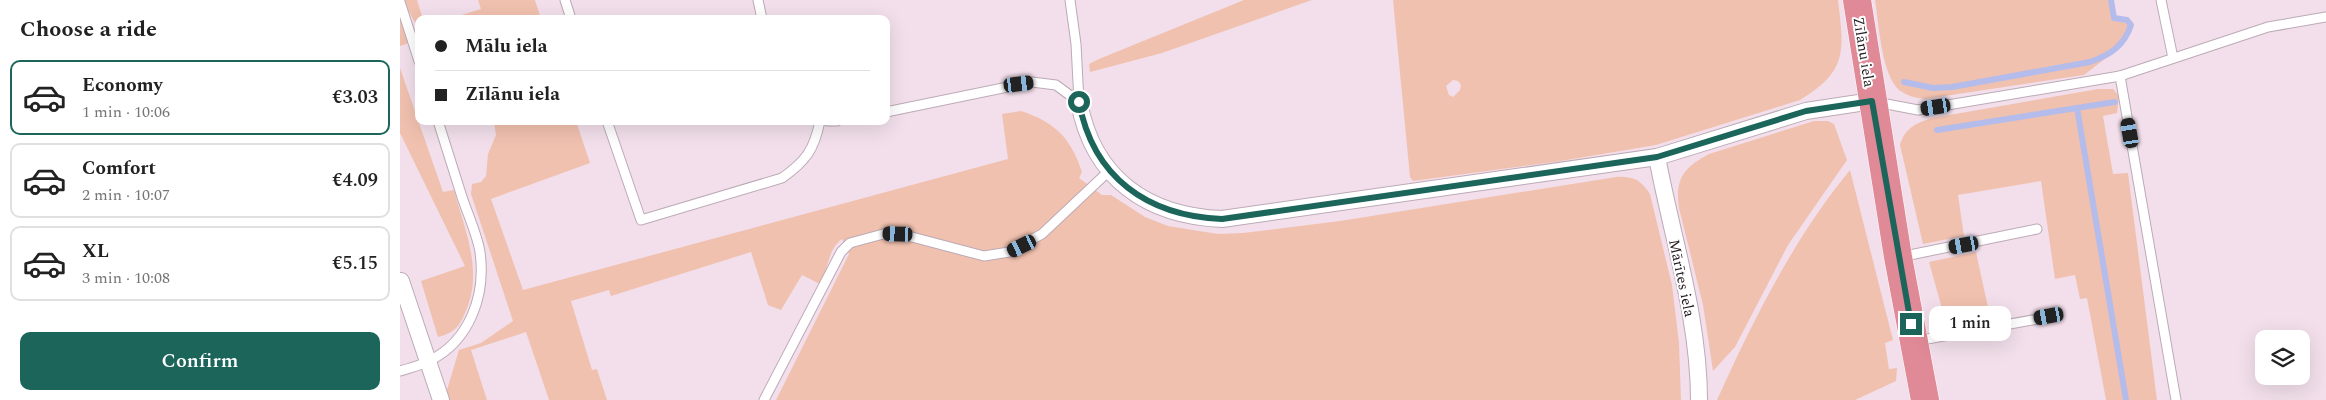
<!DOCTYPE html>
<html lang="en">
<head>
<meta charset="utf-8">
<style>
  :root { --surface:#fff; --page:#f6f6f6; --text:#222; --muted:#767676; --line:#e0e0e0; --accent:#1c655b }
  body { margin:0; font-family:Spectral,serif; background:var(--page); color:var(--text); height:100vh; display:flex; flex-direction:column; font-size:19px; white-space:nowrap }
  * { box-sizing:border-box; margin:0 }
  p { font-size:16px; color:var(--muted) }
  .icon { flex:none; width:28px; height:28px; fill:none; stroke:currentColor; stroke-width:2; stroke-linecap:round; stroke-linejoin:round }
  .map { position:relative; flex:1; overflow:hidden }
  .details { display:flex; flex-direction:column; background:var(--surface); width:400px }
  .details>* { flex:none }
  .banner { position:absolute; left:15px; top:15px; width:475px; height:110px; border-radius:10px; box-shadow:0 5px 20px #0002; display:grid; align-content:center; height:110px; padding:0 20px; background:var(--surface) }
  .buttons { position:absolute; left:1855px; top:330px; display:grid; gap:10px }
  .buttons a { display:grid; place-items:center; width:55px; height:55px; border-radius:10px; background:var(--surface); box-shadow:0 5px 20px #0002; font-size:25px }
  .end { position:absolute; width:22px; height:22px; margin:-11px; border:6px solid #1c655b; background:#fff; box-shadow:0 0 0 2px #fff }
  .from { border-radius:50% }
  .bubble { position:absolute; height:35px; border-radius:10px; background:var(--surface); box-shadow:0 5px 20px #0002; font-size:16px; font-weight:600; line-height:35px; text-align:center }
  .car { position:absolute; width:15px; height:30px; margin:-15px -8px; border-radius:6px; box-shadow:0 0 4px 1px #0007; background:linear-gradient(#222 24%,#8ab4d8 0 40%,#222 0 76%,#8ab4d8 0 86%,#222 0) }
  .banner b { display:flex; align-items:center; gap:18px; height:48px; font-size:19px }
  .banner b+b { border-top:1px solid var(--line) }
  .banner i { width:12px; height:12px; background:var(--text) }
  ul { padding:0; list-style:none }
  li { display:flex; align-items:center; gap:15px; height:75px; margin:0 10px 8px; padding:0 10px; border:2px solid var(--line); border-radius:10px }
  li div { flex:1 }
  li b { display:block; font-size:19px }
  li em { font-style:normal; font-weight:600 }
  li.on { border-color:var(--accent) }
  li>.icon { width:45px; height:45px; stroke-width:1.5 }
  h2 { padding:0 20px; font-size:22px; line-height:60px }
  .action { display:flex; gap:10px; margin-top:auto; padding:10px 20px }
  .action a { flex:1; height:58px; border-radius:10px; background:var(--accent); color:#fff; font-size:20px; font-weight:600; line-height:58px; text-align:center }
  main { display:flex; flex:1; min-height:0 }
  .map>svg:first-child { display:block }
</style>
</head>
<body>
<main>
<section class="details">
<h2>Choose a ride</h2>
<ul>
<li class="on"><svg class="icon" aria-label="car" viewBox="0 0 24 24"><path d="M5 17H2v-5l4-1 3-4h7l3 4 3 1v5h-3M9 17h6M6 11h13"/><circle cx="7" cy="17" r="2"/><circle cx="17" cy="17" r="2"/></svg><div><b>Economy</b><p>1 min · 10:06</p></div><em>€3.03</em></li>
<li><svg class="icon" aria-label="car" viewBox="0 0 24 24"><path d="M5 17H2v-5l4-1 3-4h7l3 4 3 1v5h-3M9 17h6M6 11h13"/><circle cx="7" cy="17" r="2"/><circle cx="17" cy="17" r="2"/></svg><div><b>Comfort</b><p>2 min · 10:07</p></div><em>€4.09</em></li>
<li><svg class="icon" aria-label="car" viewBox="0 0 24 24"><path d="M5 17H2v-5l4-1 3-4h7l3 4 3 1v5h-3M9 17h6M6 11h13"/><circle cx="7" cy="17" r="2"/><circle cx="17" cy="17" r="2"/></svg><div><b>XL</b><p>3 min · 10:08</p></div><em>€5.15</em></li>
</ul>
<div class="action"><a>Confirm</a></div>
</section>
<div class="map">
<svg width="1926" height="400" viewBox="0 0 1926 400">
  <rect width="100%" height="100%" fill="#f2dfeb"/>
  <!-- green -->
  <g fill="#f1c1af" fill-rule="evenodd">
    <path d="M 3,0 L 17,0 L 23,19 L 19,19 L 19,25 L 14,21 Z"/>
    <path d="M 78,0 L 135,0 L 141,19 L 59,19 L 58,16 L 81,9 Z"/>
    <path d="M 844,0 L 912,0 L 762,53 L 690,72 L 689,64 L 699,59 Z"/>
    <path d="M 993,0 L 1438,0 C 1444,51 1448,71 1400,100 L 1256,145 L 1161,161 L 1013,181 L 1010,177 ZM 1053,80 L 1058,81 L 1061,85 L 1060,90 L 1053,97 L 1049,95 L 1046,86 Z"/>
    <path d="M 1475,0 L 1711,0 L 1714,18 L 1727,20 L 1731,25 L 1728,37 L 1715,51 L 1684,75 L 1525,99 C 1516,98 1507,96 1499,90 C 1481,73 1479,24 1475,0 Z"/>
    <path d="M 0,14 L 9,43 L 0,46 Z"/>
    <path d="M 0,68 L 43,192 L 54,190 C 65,231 84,272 65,313 C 59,327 54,333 38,337 L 21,281 L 65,266 L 0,133 Z"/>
    <path d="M 1698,89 L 1713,89 L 1719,96 L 1717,113 L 1703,116 L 1713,174 L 1728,173 L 1757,400 L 1706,400 L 1687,298 L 1680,299 L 1675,275 L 1655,279 L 1641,181 L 1558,195 L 1564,236 L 1523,244 L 1500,145 C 1505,128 1516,123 1532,118 Z"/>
    <path d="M 621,111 C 655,122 671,138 682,172 L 679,178 L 702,195 L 711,195 L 745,217 L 768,226 L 818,234 L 843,233 L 940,221 L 1216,177 C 1233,176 1241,180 1250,194 L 1272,285 L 1279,343 L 1281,400 L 376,400 L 449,254 L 442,239 C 427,250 429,269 420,284 L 402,275 L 381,310 L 368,305 L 351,252 L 211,296 L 209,290 L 171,301 L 192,370 L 197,369 L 207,400 L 149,400 L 126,332 L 71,350 L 87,400 L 48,400 L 46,393 L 59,350 L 81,343 L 113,321 L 71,194 L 72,184 L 81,182 L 86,176 L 88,154 L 96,135 L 94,121 L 176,121 L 190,163 L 91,199 L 123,290 L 608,159 L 602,114 Z"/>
    <path d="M 1414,121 L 1428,121 L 1434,124 L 1447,160 L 1388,245 L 1335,347 L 1313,371 L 1303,305 L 1279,208 C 1275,179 1283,168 1309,154 Z"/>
    <path d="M 1450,170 L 1493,340 L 1485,343 L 1489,369 L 1497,368 L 1496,381 L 1455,400 L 1317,400 C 1353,320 1394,238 1450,170 Z"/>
    <path d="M 1576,252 L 1589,312 L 1546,323 L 1529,262 Z"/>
  </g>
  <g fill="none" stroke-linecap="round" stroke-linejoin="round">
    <!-- stream -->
    <g stroke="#b3bceb" stroke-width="6">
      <path d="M 1504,82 L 1533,88 L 1552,87 L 1690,62 C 1710,55 1724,46 1731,25 L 1727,20 L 1714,18 L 1711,0"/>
      <path d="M 1677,108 L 1726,400"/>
      <path d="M 1537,130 L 1715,102"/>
    </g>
    <!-- lane casing -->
    <g stroke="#bcaab6" stroke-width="11">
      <g id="lane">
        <path d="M 165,0 L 171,19"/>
        <path d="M 358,0 L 362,19"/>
        <path d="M 670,0 L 676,44 L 679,102"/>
        <path d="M 1761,0 L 1773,58"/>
        <path d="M 0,2 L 19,61"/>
        <path d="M 1720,76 L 1776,400"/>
        <path d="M 1476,102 L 1518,110 L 1720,76 L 1868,27 L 1926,17"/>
        <path d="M 486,112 L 632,82 L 656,85 L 679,102"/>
        <path d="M 207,121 L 241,220 L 382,178 C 406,161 414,150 420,121"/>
        <path d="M 428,121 L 437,121"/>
        <path d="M 1500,257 L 1637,229"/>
        <path d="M 1516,341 L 1649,317"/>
        <path d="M 0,371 C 9,368 20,366 29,361 C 70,341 86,295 80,252 C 77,234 68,215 62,197 C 54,172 46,147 38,121"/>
        <path d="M 364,400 L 441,252 L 450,243 L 487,233 L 512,237 L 584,256 L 609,252 L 642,234 L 710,170"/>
      </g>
    </g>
    <!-- street casing -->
    <g stroke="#bcaab6" stroke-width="18">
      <g id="street">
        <path d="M 679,102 C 693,179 748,216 822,219 L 1257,157 L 1406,111 L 1472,101"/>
        <path d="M 1257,157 C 1272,237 1299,318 1299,400"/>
        <path d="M 1,281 L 41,400"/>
      </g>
    </g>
    <!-- highway casing -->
    <g stroke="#fff" stroke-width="29">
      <path id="highway" d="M 1457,0 L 1498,257 L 1525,400"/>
    </g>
    <!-- lane -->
    <use href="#lane" stroke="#fff" stroke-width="9"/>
    <!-- street -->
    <use href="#street" stroke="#fff" stroke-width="16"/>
    <!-- highway -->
    <use href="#highway" stroke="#e18a97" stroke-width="28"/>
  </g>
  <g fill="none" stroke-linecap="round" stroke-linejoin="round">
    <!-- route -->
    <path stroke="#1c655b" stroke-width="6" d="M 679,102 C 693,178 748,216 822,219 L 1257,157 L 1406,111 L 1472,101 L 1511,324"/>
  </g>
  <g text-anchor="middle" stroke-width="4" stroke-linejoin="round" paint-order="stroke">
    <!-- street labels -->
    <g font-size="15" fill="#241d22" stroke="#fff">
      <text transform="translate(1464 52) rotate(81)" y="5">Zīlānu iela</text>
      <text transform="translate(1282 278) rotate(78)" y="5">Mārītes iela</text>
    </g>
  </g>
</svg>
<div class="buttons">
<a><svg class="icon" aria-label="layers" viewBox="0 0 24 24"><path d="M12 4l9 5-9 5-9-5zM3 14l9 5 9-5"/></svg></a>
</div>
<i class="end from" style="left:679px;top:102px"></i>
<i class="end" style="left:1511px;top:324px"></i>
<div class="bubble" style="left:1529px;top:306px;width:82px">1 min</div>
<i class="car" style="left:619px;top:84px;rotate:83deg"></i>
<i class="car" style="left:1536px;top:107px;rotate:261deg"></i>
<i class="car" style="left:1730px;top:133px;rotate:350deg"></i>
<i class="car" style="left:498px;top:234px;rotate:272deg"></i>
<i class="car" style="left:1564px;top:245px;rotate:260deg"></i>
<i class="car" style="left:622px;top:246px;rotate:244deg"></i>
<i class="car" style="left:1649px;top:316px;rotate:260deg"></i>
<div class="banner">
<b><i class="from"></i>Mālu iela</b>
<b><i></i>Zīlānu iela</b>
</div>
</div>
</main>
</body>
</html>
